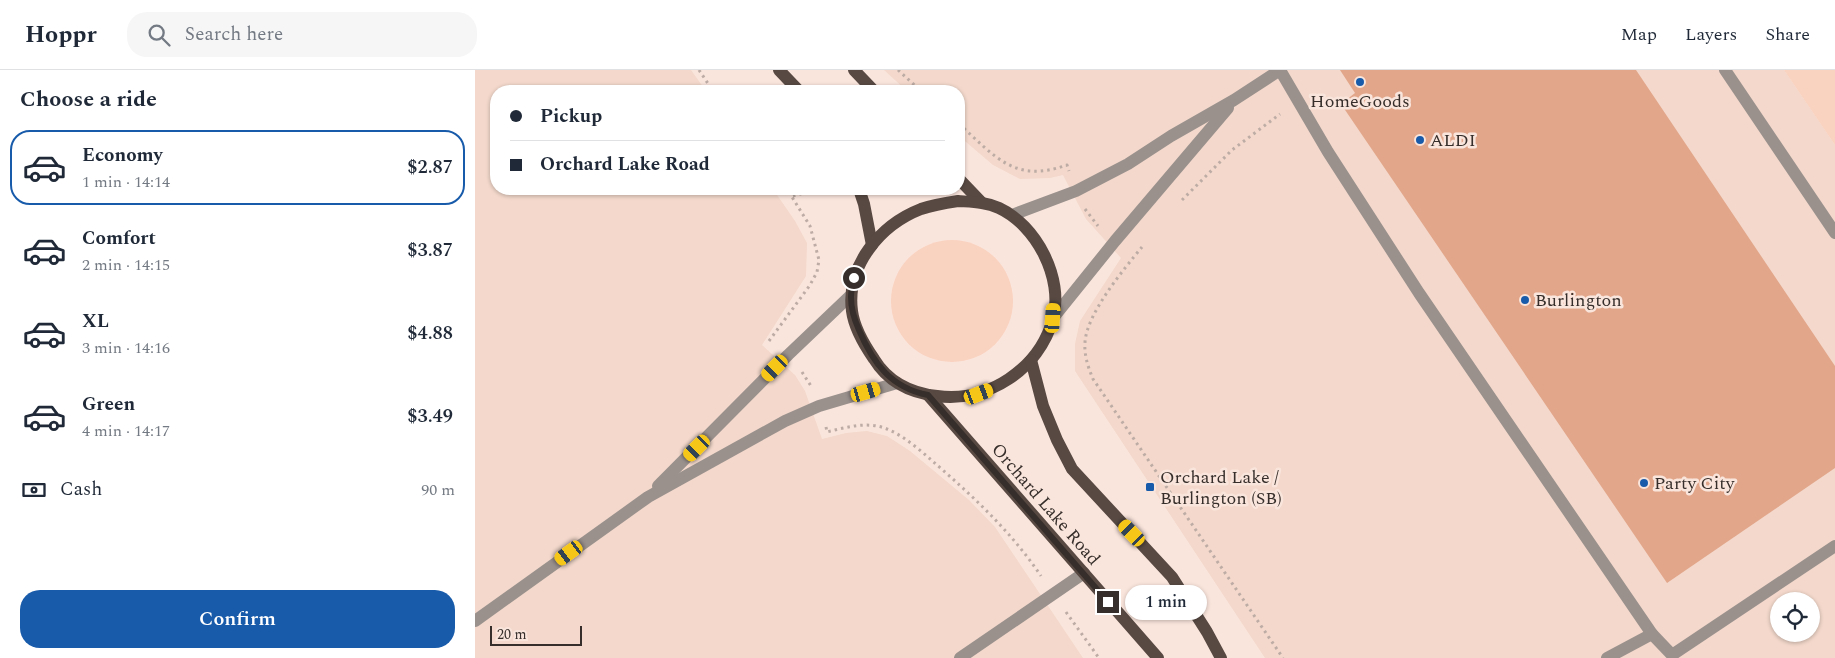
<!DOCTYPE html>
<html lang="en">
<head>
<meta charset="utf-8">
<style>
  :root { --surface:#fff; --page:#f6f6f7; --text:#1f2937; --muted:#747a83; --line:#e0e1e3; --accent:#185bab }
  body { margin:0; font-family:Spectral,serif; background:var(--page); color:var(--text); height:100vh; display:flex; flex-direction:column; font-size:19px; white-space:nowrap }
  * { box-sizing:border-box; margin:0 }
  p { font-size:16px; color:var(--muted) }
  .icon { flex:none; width:28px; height:28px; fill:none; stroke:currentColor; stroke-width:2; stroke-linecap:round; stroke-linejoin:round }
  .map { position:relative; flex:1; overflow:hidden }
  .side { display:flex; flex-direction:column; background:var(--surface); width:475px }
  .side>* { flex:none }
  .guide { position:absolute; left:15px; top:15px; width:475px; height:110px; border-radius:20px; box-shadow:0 1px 4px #0004; display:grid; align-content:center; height:110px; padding:0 20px; background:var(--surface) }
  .fabs { position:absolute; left:1295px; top:522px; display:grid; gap:10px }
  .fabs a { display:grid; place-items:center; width:50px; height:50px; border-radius:50%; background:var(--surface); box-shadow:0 1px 4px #0004; font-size:25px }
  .scale { position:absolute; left:15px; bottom:12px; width:92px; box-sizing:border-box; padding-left:5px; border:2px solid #362e2a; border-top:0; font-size:14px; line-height:18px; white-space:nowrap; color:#362e2a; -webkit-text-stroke:4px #fae5dc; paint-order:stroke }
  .end { position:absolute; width:22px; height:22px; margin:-11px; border:6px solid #362e2a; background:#fff; box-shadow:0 0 0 2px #fff }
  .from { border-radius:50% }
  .bubble { position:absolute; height:35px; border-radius:18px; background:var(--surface); box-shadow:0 1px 4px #0004; font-size:16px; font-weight:600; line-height:35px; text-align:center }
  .car { position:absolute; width:15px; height:30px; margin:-15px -8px; border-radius:6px; box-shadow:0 0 4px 1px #0007; background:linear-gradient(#f5c518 24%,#345 0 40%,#f5c518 0 76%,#345 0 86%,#f5c518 0) }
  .guide b { display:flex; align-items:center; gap:18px; height:48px; font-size:19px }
  .guide b+b { border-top:1px solid var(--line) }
  .guide i { width:12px; height:12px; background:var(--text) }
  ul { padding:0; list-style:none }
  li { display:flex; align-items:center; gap:15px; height:75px; margin:0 10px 8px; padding:0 10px; border:2px solid transparent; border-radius:20px }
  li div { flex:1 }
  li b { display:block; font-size:19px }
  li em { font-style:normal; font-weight:600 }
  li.on { border-color:var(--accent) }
  li>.icon { width:45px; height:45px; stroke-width:1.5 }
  h2 { padding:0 20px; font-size:22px; line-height:60px }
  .pay { display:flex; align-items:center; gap:12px; height:55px; padding:0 20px; font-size:19px }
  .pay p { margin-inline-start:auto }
  .primary-button { display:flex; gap:10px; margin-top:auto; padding:10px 20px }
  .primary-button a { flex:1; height:58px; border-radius:20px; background:var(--accent); color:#fff; font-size:20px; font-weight:600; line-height:58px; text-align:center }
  header { display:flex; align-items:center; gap:30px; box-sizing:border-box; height:70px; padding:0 25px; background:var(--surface); border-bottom:1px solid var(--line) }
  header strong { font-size:24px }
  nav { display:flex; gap:28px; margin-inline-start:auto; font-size:18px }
  .search { width:350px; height:45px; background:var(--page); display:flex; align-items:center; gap:12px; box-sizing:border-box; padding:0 18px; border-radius:20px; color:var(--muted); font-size:19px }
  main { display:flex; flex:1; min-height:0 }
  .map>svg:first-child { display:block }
</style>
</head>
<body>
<header>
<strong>Hoppr</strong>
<div class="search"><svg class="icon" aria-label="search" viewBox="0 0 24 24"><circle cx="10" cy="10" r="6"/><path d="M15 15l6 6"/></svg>Search here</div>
<nav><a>Map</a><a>Layers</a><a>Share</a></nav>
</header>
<main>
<section class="side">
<h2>Choose a ride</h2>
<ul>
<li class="on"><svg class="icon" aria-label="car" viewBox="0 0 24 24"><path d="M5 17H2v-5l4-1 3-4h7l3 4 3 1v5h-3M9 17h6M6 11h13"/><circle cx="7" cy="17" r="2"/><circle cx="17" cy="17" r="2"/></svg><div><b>Economy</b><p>1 min · 14:14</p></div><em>$2.87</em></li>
<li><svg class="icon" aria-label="car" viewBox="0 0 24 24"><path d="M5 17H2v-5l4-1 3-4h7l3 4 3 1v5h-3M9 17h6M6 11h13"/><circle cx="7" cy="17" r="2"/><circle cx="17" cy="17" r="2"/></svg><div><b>Comfort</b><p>2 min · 14:15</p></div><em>$3.87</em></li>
<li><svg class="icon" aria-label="car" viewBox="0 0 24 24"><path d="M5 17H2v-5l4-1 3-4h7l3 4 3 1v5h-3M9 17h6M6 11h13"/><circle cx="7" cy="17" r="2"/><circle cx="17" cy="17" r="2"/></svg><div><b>XL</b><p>3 min · 14:16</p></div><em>$4.88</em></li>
<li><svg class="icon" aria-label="car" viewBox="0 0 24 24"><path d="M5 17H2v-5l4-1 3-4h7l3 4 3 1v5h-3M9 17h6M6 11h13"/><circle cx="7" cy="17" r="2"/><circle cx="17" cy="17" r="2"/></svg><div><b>Green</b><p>4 min · 14:17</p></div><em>$3.49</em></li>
</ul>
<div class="pay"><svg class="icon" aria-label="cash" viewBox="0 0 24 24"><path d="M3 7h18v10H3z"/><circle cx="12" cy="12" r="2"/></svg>Cash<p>90 m</p></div>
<div class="primary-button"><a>Confirm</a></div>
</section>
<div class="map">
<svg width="1360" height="588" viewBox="0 0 1360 588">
  <rect width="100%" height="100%" fill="#fae5dc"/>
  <!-- built -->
  <g fill="#f3d8cb" fill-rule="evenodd">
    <path d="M 0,0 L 216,0 L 231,21 L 21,21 L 21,119 L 298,119 L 320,151 L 332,173 L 331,206 L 287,275 L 320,305 L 330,321 L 347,369 L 371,363 L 392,361 L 412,366 L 435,381 L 494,430 L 520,457 L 608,588 L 0,588 Z"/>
    <path d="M 409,0 L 1309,0 L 1360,75 L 1360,588 L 790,588 L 600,301 L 600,274 L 605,251 L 646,188 L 611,149 L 588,105 L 575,108 L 545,109 L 518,95 L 484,66 L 484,21 L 432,21 ZM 1304,531 L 1336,531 L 1336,564 L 1304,564 Z"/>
  </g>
  <!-- green -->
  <g fill="#fad2c0">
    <path d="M 1309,0 L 1360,0 L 1360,75 Z"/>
    <circle cx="477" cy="231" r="61"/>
  </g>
  <!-- building -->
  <path fill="#e2a68a" d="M 865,0 L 1161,0 L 1360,296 L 1360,398 L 1192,513 L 866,34 L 880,23 Z"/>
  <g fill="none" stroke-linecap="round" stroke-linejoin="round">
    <!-- path -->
    <g stroke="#bdaca5" stroke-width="3" stroke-dasharray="2.5 4" stroke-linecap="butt">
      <path d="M 224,0 L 238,21"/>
      <path d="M 423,0 L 446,21"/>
      <path d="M 434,21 L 439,15"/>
      <path d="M 484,54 C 520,86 539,114 592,95 L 594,101"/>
      <path d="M 318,126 L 343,119"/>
      <path d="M 707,130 L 757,80 L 805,44"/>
      <path d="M 610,139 L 623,156"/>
      <path d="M 667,177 C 649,199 612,243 610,272 C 609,285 613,297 618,309 L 808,588"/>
      <path d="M 294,271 L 335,215 L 342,202 L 344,190 L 335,156 L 312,119"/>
      <path d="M 327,302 L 336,316"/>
      <path d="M 351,357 L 352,362 C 372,357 393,351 412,359 C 430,366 447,382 462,395 C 501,429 537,463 566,506"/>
      <path d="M 591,542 L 624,588"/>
    </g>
    <!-- minor -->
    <g stroke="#9a918d" stroke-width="12">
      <path d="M 805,0 L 853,82 L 944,223 L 1177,564 L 1197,585 L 1360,476"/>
      <path d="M 1250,0 L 1360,163"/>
      <path d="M 537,145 L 601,121 L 653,94 L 696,66 L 759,30 L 805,0"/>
      <path d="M 578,248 L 640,171 L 753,38"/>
      <path d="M 183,416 L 313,285 L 376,225"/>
      <path d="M 0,551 L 173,427 L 310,351 L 344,336 L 422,313"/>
      <path d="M 485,588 L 609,503"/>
      <path d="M 1132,588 L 1177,564"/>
    </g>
    <!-- major -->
    <g stroke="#584943" stroke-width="12">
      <path d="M 304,0 L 324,21"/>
      <path d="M 379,0 L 399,21"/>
      <path d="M 484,109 L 506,132"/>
      <path d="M 384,119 L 389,134 L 397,175"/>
      <path d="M 483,131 C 497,132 511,132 524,138 C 561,155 589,208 578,249 C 564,299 513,333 462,326 C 436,323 413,312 399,289 C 390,276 379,257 377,241 C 371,196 405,155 446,139 C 458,135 470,133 483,131 Z"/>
      <path d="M 556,290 L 568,336 L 582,370 L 597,399 L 697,507 L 732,562 L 746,588"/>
      <path d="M 453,325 L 683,588"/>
    </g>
  </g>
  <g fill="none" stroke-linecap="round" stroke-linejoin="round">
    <!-- route -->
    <path stroke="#362e2a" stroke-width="6" d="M 379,208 C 378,214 376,220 376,227 C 376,239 379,249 384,260 C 398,293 416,318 453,325 L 633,532"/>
  </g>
  <!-- markers -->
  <g fill="#185bab" stroke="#fae5dc" stroke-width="2">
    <circle cx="885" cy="12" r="5"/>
    <circle cx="945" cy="70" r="5"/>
    <circle cx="1050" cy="230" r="5"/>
    <circle cx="1169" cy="413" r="5"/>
    <rect x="670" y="412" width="10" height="10" rx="2.5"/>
  </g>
  <g text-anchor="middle" stroke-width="5" stroke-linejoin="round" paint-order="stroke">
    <!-- poi labels -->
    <g font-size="18" fill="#362e2a" stroke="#fae5dc" text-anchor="start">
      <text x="885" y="37" text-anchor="middle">HomeGoods</text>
      <text x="955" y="76">ALDI</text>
      <text x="1060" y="236">Burlington</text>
      <text x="685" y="413">Orchard Lake /<tspan x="685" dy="21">Burlington (SB)</tspan></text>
      <text x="1179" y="419">Party City</text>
    </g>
    <!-- street labels -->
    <g font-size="18" fill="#362e2a" stroke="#fae5dc">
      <text transform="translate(571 434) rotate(49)" y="6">Orchard Lake Road</text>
    </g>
  </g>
</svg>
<div class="fabs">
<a><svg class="icon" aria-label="locate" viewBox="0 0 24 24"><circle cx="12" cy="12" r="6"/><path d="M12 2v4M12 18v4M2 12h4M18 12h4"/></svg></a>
</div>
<div class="scale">20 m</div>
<i class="end from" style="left:379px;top:208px"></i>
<i class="end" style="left:633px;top:532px"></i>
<div class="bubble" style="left:650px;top:515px;width:82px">1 min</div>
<i class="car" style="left:578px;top:248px;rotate:4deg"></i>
<i class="car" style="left:300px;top:298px;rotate:224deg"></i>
<i class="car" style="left:391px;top:322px;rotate:74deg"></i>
<i class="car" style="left:504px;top:324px;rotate:69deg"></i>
<i class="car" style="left:222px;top:378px;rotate:225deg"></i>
<i class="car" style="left:657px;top:463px;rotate:316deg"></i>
<i class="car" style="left:94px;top:483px;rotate:234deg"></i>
<div class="guide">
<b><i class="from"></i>Pickup</b>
<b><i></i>Orchard Lake Road</b>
</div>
</div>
</main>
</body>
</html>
